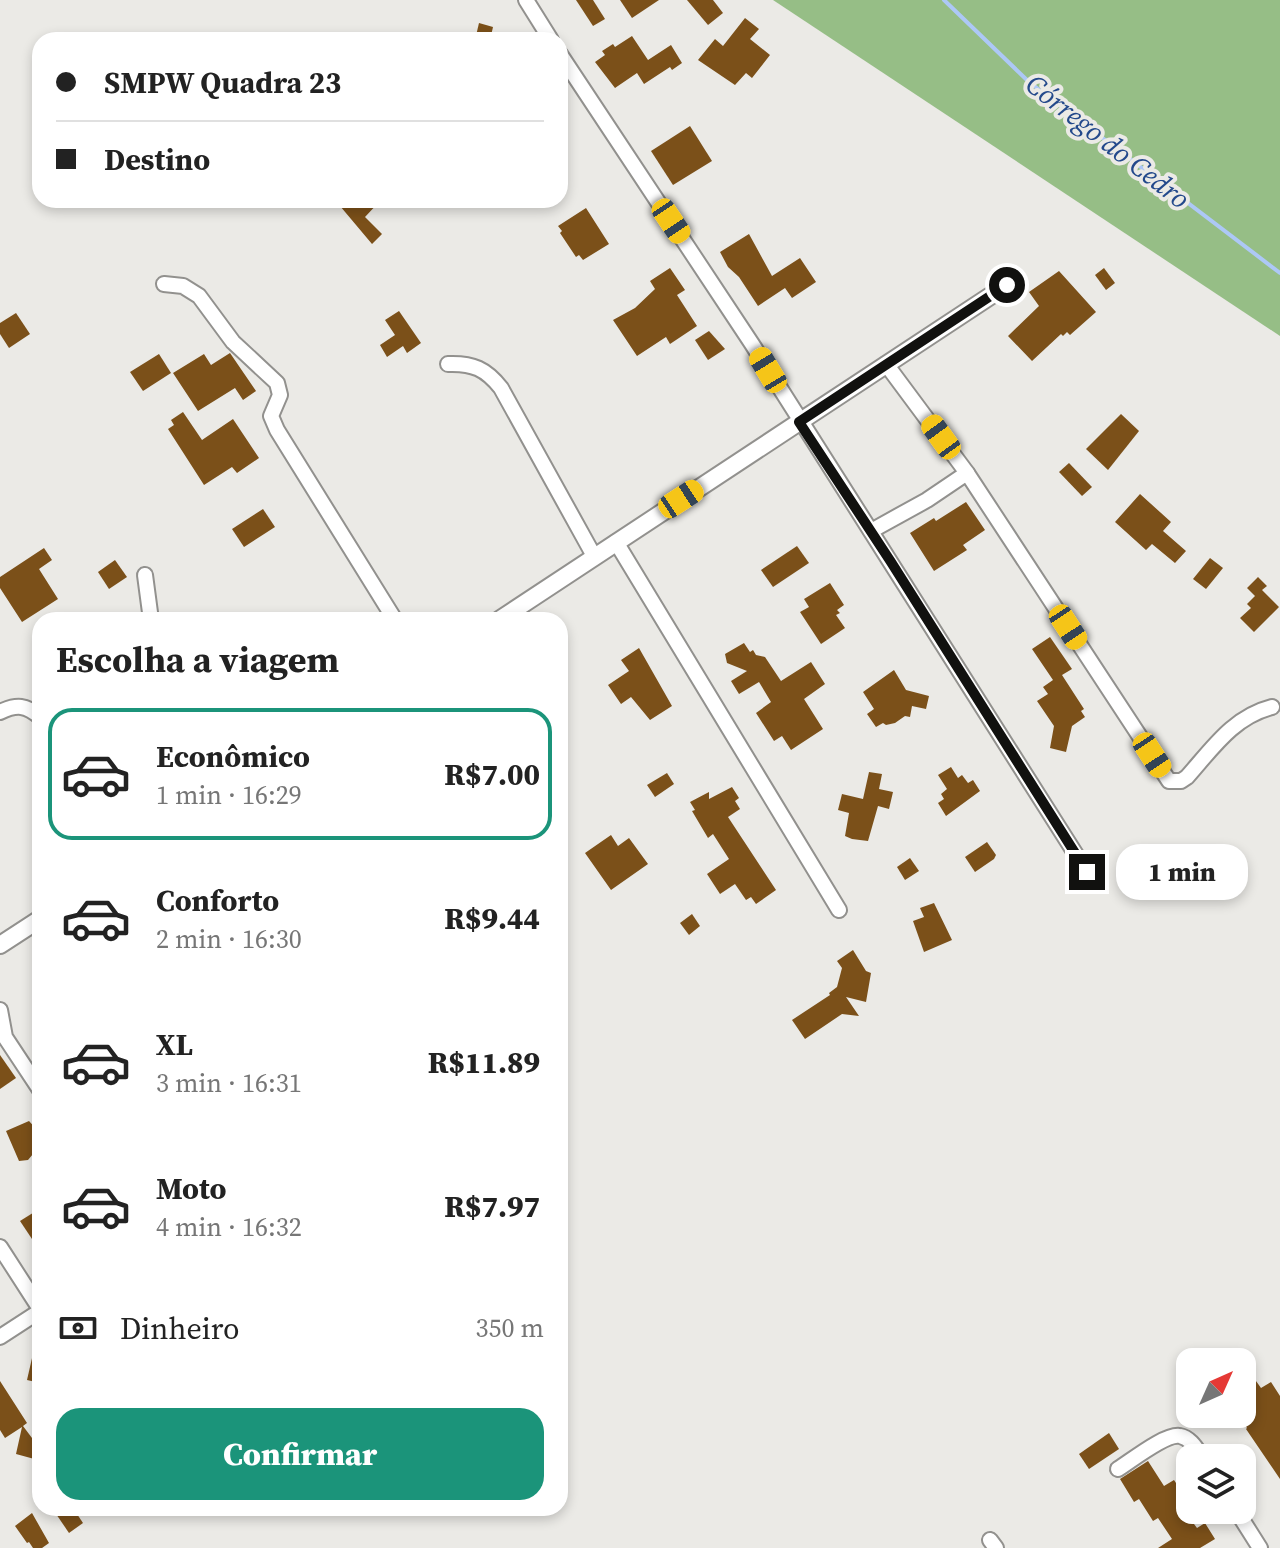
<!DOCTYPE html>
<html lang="pt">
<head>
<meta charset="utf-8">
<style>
  :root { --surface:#fff; --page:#f2f2f2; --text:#222; --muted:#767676; --line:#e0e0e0; --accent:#1b947a }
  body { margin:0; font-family:"Source Serif 4",serif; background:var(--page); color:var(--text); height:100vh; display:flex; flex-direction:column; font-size:30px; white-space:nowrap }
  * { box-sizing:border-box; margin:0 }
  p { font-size:26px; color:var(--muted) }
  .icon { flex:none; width:44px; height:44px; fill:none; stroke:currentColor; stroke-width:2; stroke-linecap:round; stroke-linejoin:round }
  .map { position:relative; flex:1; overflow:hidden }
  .panel { position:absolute; left:32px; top:612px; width:536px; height:904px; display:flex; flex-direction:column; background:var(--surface); border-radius:24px; box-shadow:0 4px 12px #0003 }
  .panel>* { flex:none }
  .top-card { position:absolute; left:32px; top:32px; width:536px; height:176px; border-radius:24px; box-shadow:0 4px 12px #0003; display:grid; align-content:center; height:176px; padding:0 24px; background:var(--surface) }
  .needle { width:52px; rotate:45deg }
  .fabs { position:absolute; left:1176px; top:1348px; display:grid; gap:16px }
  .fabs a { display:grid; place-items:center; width:80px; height:80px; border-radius:16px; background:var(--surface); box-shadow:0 4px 12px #0003; font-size:40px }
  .end { position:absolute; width:36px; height:36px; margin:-18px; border:10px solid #11110f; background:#fff; box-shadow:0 0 0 4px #fff }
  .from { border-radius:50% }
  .bubble { position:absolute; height:56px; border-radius:24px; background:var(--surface); box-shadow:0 4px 12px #0003; font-size:26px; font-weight:800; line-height:56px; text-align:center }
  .car { position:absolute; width:24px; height:48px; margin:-24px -12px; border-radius:10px; box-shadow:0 0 6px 2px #0007; background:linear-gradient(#f5c518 24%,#345 0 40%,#f5c518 0 76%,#345 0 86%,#f5c518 0) }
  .top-card b { display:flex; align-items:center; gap:28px; height:76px; font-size:30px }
  .top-card b+b { border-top:2px solid var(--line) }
  .top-card i { width:20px; height:20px; background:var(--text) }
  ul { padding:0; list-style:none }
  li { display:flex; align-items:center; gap:24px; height:132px; margin:0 16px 12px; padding:0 8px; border:4px solid transparent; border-radius:24px }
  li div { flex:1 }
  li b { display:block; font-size:30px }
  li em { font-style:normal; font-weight:800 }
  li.active { border-color:var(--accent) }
  li>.icon { width:72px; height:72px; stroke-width:1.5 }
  h2 { padding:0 24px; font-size:36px; line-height:96px }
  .pay { display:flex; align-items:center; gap:20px; height:88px; padding:0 24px; font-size:30px }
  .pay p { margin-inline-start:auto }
  .action { display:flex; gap:16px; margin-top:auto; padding:16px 24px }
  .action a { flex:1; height:92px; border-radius:24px; background:var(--accent); color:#fff; font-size:32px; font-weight:800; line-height:92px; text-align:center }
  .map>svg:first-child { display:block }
</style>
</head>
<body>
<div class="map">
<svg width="1280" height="1548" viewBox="0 0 1280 1548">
  <rect width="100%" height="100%" fill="#ebeae6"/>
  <!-- forest -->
  <path fill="#96be86" d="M 773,0 L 1280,0 L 1280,336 Z"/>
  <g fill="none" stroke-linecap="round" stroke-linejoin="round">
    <!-- stream -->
    <path stroke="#adc8f6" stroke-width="4" d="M 944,0 L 1029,82 L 1280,273"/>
  </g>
  <!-- building -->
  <g fill="#7b5019">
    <path d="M 576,0 L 593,0 L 605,19 L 593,26 Z"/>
    <path d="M 620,0 L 659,0 L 632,18 Z"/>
    <path d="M 687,0 L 713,0 L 723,13 L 708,25 Z"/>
    <path d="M 745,18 L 759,29 L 750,39 L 770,55 L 752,78 L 746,73 L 735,85 L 698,60 L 715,39 L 723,46 Z"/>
    <path d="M 479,23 L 493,27 L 490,40 L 475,40 Z"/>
    <path d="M 632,36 L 648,60 L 671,45 L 682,63 L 672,70 L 670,67 L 644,84 L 637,73 L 615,88 L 595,62 L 605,55 L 602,51 L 613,44 L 615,47 Z"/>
    <path d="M 690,126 L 712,161 L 673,185 L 651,151 Z"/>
    <path d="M 335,200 L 381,200 L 365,217 L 382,234 L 372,244 Z"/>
    <path d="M 586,208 L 609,244 L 583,260 L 579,255 L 576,257 L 560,233 L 562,231 L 558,226 Z"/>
    <path d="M 749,234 L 772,276 L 800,258 L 816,282 L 792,298 L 785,288 L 758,306 L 739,277 L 728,267 L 720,252 Z"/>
    <path d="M 670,268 L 685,290 L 677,295 L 697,326 L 670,344 L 666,337 L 637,356 L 613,320 L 635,308 L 655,289 L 650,281 Z"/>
    <path d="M 1104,268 L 1115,283 L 1106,290 L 1095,275 Z"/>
    <path d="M 1059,271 L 1096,312 L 1070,335 L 1067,332 L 1063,336 L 1061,334 L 1032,361 L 1008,336 L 1039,306 L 1029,292 Z"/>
    <path d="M 399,311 L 421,343 L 407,353 L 403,346 L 387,357 L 380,345 L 395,335 L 385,320 Z"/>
    <path d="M 16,313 L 30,334 L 9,348 L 0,334 L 0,323 Z"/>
    <path d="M 709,331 L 725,349 L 708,360 L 695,340 Z"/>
    <path d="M 230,353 L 256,391 L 243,400 L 235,388 L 198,411 L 173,373 L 204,354 L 211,365 Z"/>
    <path d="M 159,354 L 171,373 L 143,391 L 130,372 Z"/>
    <path d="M 183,412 L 202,440 L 233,419 L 259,458 L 237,473 L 232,467 L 204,485 L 168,429 L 174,425 L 171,420 Z"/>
    <path d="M 1121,414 L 1139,431 L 1108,470 L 1086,449 Z"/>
    <path d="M 1069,463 L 1092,487 L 1082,496 L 1059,472 Z"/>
    <path d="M 1140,494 L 1171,522 L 1163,531 L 1186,551 L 1175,563 L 1152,544 L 1146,550 L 1115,522 Z"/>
    <path d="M 966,502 L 985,530 L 963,545 L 967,550 L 934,571 L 910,533 L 934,518 L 936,521 Z"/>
    <path d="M 263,509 L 275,527 L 244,547 L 232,529 Z"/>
    <path d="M 797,546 L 809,563 L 773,587 L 761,570 Z"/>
    <path d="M 44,548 L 52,560 L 39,569 L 58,599 L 22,622 L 0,588 L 0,577 Z"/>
    <path d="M 1210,558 L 1223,568 L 1206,589 L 1193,579 Z"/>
    <path d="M 115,560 L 127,577 L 109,589 L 98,572 Z"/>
    <path d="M 1258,577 L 1267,586 L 1262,590 L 1279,607 L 1254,632 L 1240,618 L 1251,608 L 1247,604 L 1255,596 L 1247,588 Z"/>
    <path d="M 830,583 L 844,605 L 837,610 L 840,613 L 836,615 L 845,628 L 821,644 L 800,612 L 809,607 L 804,599 Z"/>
    <path d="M 1050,637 L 1072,669 L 1062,675 L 1084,709 L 1081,711 L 1085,717 L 1072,726 L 1066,752 L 1050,748 L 1054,726 L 1037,701 L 1048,694 L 1043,687 L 1053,680 L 1032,649 Z"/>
    <path d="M 744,643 L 750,652 L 753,650 L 756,655 L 765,657 L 781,681 L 811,662 L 825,684 L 804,699 L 823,729 L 791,750 L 782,736 L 774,741 L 756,713 L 771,702 L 759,682 L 739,694 L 731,681 L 747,671 L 727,663 L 725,654 Z"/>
    <path d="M 639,648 L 672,706 L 650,720 L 631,697 L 621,704 L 608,685 L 629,671 L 621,660 Z"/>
    <path d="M 894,670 L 906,690 L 929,696 L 926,709 L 912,706 L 910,717 L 905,716 L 895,723 L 886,725 L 883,723 L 876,727 L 867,714 L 874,709 L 863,692 Z"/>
    <path d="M 951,767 L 958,778 L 962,775 L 968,783 L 973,780 L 980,791 L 946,816 L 938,803 L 944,799 L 941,794 L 947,789 L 938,775 Z"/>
    <path d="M 869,772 L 882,774 L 879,789 L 893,792 L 889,809 L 878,806 L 868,841 L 852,839 L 845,836 L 849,813 L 838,810 L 842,794 L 863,799 Z"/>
    <path d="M 667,773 L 674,784 L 655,797 L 647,785 Z"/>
    <path d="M 732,787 L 739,798 L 735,801 L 740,809 L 728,817 L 776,890 L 756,904 L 751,897 L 746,900 L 735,884 L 720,894 L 707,874 L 729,859 L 713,834 L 708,838 L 692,811 L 695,810 L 690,802 L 709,792 L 709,799 Z"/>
    <path d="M 611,835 L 618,846 L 629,838 L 648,864 L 611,890 L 585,853 Z"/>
    <path d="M 987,842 L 996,855 L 994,859 L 975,872 L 965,857 Z"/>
    <path d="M 910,858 L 919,871 L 905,880 L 897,867 Z"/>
    <path d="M 934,903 L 952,940 L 924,952 L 913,921 L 924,917 L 920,908 Z"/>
    <path d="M 692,914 L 700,926 L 689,935 L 680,923 Z"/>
    <path d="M 853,950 L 866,971 L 871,973 L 866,1002 L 846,997 L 859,1016 L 842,1014 L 805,1039 L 792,1020 L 830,995 L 829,993 L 837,987 L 842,968 L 837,961 Z"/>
    <path d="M 0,1055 L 16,1078 L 0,1089 Z"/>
    <path d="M 29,1121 L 40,1133 L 40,1160 L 33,1154 L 28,1160 L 19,1161 L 6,1131 Z"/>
    <path d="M 36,1211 L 40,1217 L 40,1251 L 20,1221 Z"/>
    <path d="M 35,1345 L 40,1346 L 40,1383 L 27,1380 Z"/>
    <path d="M 1251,1374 L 1261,1388 L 1271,1382 L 1280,1396 L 1280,1479 L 1246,1429 L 1247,1428 L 1242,1420 L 1242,1380 Z"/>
    <path d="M 0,1381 L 27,1423 L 23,1426 L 35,1442 L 40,1444 L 38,1460 L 16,1454 L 22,1427 L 5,1438 L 0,1430 Z"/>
    <path d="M 1109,1433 L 1119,1449 L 1089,1469 L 1079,1454 Z"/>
    <path d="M 1148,1461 L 1164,1486 L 1174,1480 L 1184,1495 L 1179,1498 L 1181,1502 L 1179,1504 L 1197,1528 L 1205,1523 L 1215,1539 L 1200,1548 L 1158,1548 L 1172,1539 L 1158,1518 L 1153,1521 L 1139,1499 L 1134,1502 L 1120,1479 Z"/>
    <path d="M 52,1508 L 73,1508 L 83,1523 L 69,1533 Z"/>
    <path d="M 32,1513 L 49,1543 L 42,1548 L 33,1548 L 29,1542 L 27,1543 L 15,1526 Z"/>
  </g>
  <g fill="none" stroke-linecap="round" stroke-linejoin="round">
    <!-- minor casing -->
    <g stroke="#92918e" stroke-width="18">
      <g id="minor">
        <path d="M 526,0 L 551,40"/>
        <path d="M 560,54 L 752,344 L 1087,872"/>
        <path d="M 164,284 L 183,286 L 199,296 L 233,342 L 277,383 L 280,395 L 271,416 L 277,430 L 395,620"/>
        <path d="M 448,364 C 473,363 486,369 501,388 L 594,556"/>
        <path d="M 886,364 L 967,473 L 1169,781 L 1181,781 L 1187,777 C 1212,749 1233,717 1272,707"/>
        <path d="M 871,531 L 927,500 L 967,473"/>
        <path d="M 616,542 L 839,910"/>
        <path d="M 145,575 L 151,620"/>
        <path d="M 0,712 C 17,704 26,705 40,717"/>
        <path d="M 0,1010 L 5,1037 L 40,1090"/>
        <path d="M 0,1247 L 40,1309"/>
        <path d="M 0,1337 L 40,1311"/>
        <path d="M 1118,1469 C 1131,1461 1166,1433 1180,1436 C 1191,1438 1197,1450 1203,1458"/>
        <path d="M 1236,1510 L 1260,1548"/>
        <path d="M 990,1540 L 996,1548"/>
      </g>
    </g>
    <!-- tertiary casing -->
    <g stroke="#92918e" stroke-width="20">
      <g id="tertiary">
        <path d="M 499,620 L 1007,285"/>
        <path d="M 0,945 L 40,919"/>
      </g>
    </g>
    <!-- minor -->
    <use href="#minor" stroke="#fff" stroke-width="14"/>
    <!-- tertiary -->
    <use href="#tertiary" stroke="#fff" stroke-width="16"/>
  </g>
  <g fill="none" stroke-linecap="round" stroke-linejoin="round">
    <!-- route -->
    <path stroke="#11110f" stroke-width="10" d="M 1007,285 L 799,422 L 891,562 L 1087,872"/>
  </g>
  <g text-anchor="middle" stroke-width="8" stroke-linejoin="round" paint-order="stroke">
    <!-- water labels -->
    <g font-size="28" font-style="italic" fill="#23498b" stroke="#ebeae6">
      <text transform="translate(1108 141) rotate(38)" y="10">Córrego do Cedro</text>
    </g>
  </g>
</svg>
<div class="fabs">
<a><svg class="needle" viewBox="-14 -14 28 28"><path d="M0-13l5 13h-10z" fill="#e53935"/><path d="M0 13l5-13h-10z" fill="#767676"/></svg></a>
<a><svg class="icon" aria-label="layers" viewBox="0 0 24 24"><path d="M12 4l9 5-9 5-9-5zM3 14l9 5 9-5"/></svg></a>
</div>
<i class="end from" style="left:1007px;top:285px"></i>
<i class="end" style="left:1087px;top:872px"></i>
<div class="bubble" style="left:1116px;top:844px;width:132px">1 min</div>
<i class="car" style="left:671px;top:221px;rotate:146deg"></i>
<i class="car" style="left:768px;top:370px;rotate:329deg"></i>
<i class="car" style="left:941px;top:437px;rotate:324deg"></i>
<i class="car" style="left:681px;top:499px;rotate:57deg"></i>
<i class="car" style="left:1068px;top:627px;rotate:147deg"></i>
<i class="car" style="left:1152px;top:755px;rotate:147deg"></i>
<div class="top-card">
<b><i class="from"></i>SMPW Quadra 23</b>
<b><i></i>Destino</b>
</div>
<section class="panel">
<h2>Escolha a viagem</h2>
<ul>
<li class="active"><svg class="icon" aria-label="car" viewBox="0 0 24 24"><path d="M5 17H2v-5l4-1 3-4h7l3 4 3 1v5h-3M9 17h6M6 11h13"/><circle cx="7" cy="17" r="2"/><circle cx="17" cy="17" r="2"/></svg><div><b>Econômico</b><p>1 min · 16:29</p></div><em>R$7.00</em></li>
<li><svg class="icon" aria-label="car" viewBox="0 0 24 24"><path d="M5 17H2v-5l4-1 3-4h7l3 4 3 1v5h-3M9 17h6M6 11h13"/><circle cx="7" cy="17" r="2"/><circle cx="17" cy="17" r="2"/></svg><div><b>Conforto</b><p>2 min · 16:30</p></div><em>R$9.44</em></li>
<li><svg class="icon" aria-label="car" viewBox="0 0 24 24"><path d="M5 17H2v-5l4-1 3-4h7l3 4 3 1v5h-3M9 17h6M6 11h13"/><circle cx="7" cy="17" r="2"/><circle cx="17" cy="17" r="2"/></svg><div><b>XL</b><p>3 min · 16:31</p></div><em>R$11.89</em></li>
<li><svg class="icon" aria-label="car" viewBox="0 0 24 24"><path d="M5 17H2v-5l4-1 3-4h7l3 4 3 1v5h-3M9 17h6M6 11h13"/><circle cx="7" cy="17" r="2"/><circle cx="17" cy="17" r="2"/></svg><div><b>Moto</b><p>4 min · 16:32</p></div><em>R$7.97</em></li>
</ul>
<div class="pay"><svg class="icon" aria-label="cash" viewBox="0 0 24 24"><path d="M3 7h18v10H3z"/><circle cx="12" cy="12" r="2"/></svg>Dinheiro<p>350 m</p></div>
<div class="action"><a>Confirmar</a></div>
</section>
</div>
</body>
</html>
